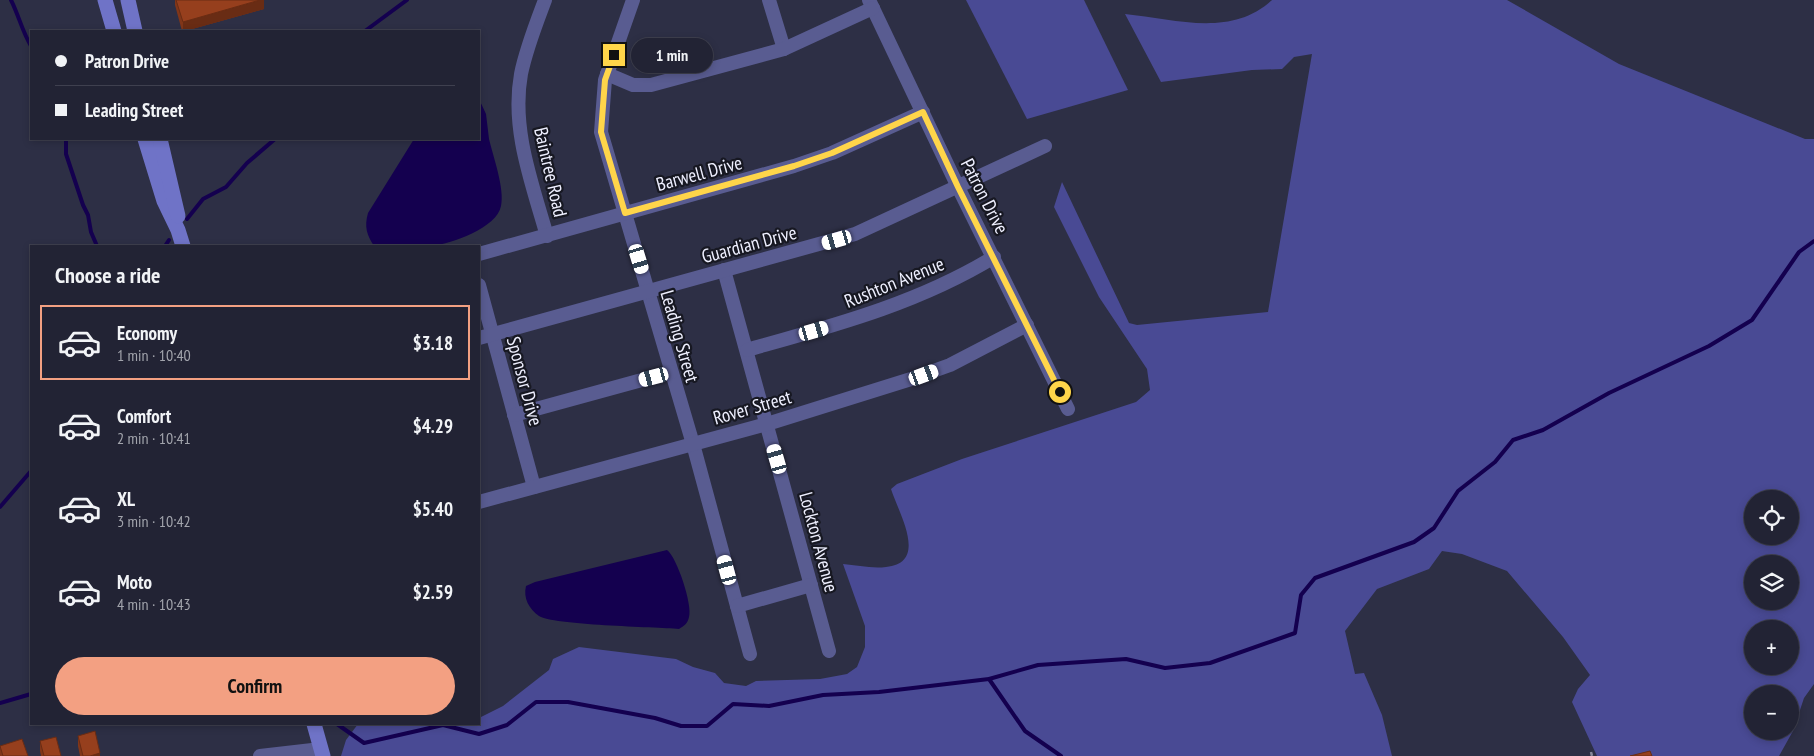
<!DOCTYPE html>
<html lang="en">
<head>
<meta charset="utf-8">
<style>
  :root { --surface:#222334; --page:#2e2f40; --text:#f1f3f6; --muted:#a2a4ac; --line:#3f404f; --accent:#f3a082 }
  body { margin:0; font-family:"PT Sans Narrow",sans-serif; background:var(--page); color:var(--text); height:100vh; display:flex; flex-direction:column; font-size:19px; white-space:nowrap }
  * { box-sizing:border-box; margin:0 }
  p { font-size:16px; color:var(--muted) }
  .icon { flex:none; width:28px; height:28px; fill:none; stroke:currentColor; stroke-width:2; stroke-linecap:round; stroke-linejoin:round }
  .map { position:relative; flex:1; overflow:hidden }
  .sheet { position:absolute; left:30px; top:245px; width:450px; height:480px; display:flex; flex-direction:column; background:var(--surface); border-radius:0px; box-shadow:0 2px 8px #0003,0 0 0 1px var(--line) }
  .sheet>* { flex:none }
  .top-card { position:absolute; left:30px; top:30px; width:450px; height:110px; border-radius:0px; box-shadow:0 2px 8px #0003,0 0 0 1px var(--line); display:grid; align-content:center; height:110px; padding:0 25px; background:var(--surface) }
  .tools { position:absolute; left:1744px; top:490px; display:grid; gap:10px }
  .tools a { display:grid; place-items:center; width:55px; height:55px; border-radius:50%; background:var(--surface); box-shadow:0 2px 8px #0003,0 0 0 1px var(--line); font-size:25px }
  .end { position:absolute; width:22px; height:22px; margin:-11px; border:6px solid #ffd54a; background:#111; box-shadow:0 0 0 2px #111 }
  .from { border-radius:50% }
  .bubble { position:absolute; height:35px; border-radius:18px; background:var(--surface); box-shadow:0 2px 8px #0003,0 0 0 1px var(--line); font-size:16px; font-weight:700; line-height:35px; text-align:center }
  .car { position:absolute; width:15px; height:30px; margin:-15px -8px; border-radius:6px; box-shadow:0 0 4px 1px #0007; background:linear-gradient(#fff 24%,#345 0 40%,#fff 0 76%,#345 0 86%,#fff 0) }
  .top-card b { display:flex; align-items:center; gap:18px; height:48px; font-size:19px }
  .top-card b+b { border-top:1px solid var(--line) }
  .top-card i { width:12px; height:12px; background:var(--text) }
  ul { padding:0; list-style:none }
  li { display:flex; align-items:center; gap:15px; height:75px; margin:0 10px 8px; padding:0 15px; border:2px solid transparent; border-radius:0px }
  li div { flex:1 }
  li b { display:block; font-size:19px }
  li em { font-style:normal; font-weight:700 }
  li.active { border-color:var(--accent) }
  li>.icon { width:45px; height:45px; stroke-width:1.5 }
  h2 { padding:0 25px; font-size:22px; line-height:60px }
  .cta { display:flex; gap:10px; margin-top:auto; padding:10px 25px }
  .cta a { flex:1; height:58px; border-radius:30px; background:var(--accent); color:#111; font-size:20px; font-weight:700; line-height:58px; text-align:center }
  .map>svg:first-child { display:block }
</style>
</head>
<body>
<div class="map">
<svg width="1814" height="756" viewBox="0 0 1814 756">
  <rect width="100%" height="100%" fill="#2d2f45"/>
  <!-- green -->
  <g fill="#494a94" fill-rule="evenodd">
    <path d="M 966,0 L 1084,0 L 1128,90 L 1027,119 Z"/>
    <path d="M 1272,0 L 1507,0 L 1619,64 L 1805,139 L 1814,139 L 1814,684 L 1804,698 L 1793,731 L 1779,756 L 1597,756 L 1572,702 L 1578,689 L 1590,675 L 1563,637 L 1507,571 L 1462,554 L 1442,551 L 1429,569 L 1377,589 L 1345,631 L 1355,674 L 1364,673 L 1382,715 L 1392,756 L 341,756 L 346,740 L 358,724 L 479,724 L 479,718 L 503,706 L 549,670 L 553,659 L 579,647 L 676,659 L 693,667 L 715,673 L 724,683 L 746,686 L 756,681 L 820,679 L 847,674 L 857,667 L 865,647 L 865,626 L 843,564 C 857,565 872,569 886,567 C 929,563 899,514 891,489 L 897,484 L 962,459 L 1136,402 L 1150,390 L 1147,369 L 1099,297 L 1054,207 L 1062,182 L 1129,323 L 1137,325 L 1268,312 L 1312,54 L 1294,57 L 1282,69 L 1252,70 L 1161,82 L 1125,14 C 1175,19 1231,38 1272,0 ZM 1752,499 L 1790,499 L 1790,536 L 1752,536 ZM 1752,564 L 1790,564 L 1790,601 L 1752,601 ZM 1752,629 L 1790,629 L 1790,666 L 1752,666 ZM 1752,694 L 1790,694 L 1790,731 L 1752,731 Z"/>
  </g>
  <!-- water -->
  <g fill="#14004f">
    <path d="M 479,99 L 486,114 L 489,139 C 493,156 505,189 501,206 C 497,228 451,244 431,246 C 413,249 393,246 374,246 C 367,235 364,227 368,213 L 414,139 L 479,139 Z"/>
    <path d="M 667,550 C 677,557 693,606 689,617 C 688,623 684,626 679,629 C 656,627 551,625 539,616 C 529,609 523,598 526,586 L 535,582 Z"/>
  </g>
  <g fill="none" stroke-linecap="round" stroke-linejoin="round">
    <!-- stream -->
    <g stroke="#14004f" stroke-width="4">
      <path d="M 11,0 C 19,16 22,31 31,46"/>
      <path d="M 365,31 L 407,0"/>
      <path d="M 66,139 L 66,154 L 83,205 L 88,215 L 91,232 L 97,246"/>
      <path d="M 187,219 L 203,199 L 226,187 L 247,163 L 275,139"/>
      <path d="M 165,246 L 169,240"/>
      <path d="M 0,507 L 31,471"/>
      <path d="M 989,679 L 1025,731 L 1061,756"/>
      <path d="M 0,703 L 31,694"/>
      <path d="M 337,724 L 364,743 L 443,725 L 479,734 L 507,725 L 536,702 L 568,702 L 655,718 L 681,726 L 707,726 L 733,704 L 769,706 L 823,695 L 879,692 L 989,679 L 1038,665 L 1126,659 L 1165,668 L 1210,663 L 1295,633 L 1301,595 L 1315,578 L 1414,542 L 1434,528 L 1458,491 L 1495,462 L 1513,440 L 1543,430 L 1609,393 L 1709,346 L 1752,320 L 1799,252 L 1814,241"/>
    </g>
    <!-- path -->
    <path stroke="#88899c" stroke-width="2.5" stroke-dasharray="4 2.5" stroke-linecap="butt" d="M 1591,752 L 1592,756"/>
    <!-- minor -->
    <g stroke="#595c91" stroke-width="14">
      <path d="M 545,0 C 536,24 526,49 521,74 C 511,129 532,183 547,236"/>
      <path d="M 633,0 L 605,80 L 601,132 L 693,444 L 750,654"/>
      <path d="M 769,0 L 784,49"/>
      <path d="M 869,0 L 958,187 L 1068,409"/>
      <path d="M 607,74 L 633,85 L 651,85 L 784,49 L 873,8"/>
      <path d="M 479,254 L 794,166 L 832,153 L 923,112"/>
      <path d="M 724,270 L 829,651"/>
      <path d="M 479,285 L 534,487"/>
      <path d="M 479,338 L 855,234 L 1045,146"/>
      <path d="M 747,350 C 832,326 917,304 994,257"/>
      <path d="M 514,415 L 671,372"/>
      <path d="M 479,502 L 767,424 L 911,379 L 950,365 L 1027,325"/>
      <path d="M 737,606 L 811,585"/>
      <path d="M 260,756 L 321,749"/>
    </g>
    <!-- secondary -->
    <g stroke="#6f73c7" stroke-width="15">
      <path d="M 105,0 L 114,31"/>
      <path d="M 128,0 L 135,31"/>
      <path d="M 145,139 L 164,201 L 178,230 L 183,246"/>
      <path d="M 160,139 L 178,216"/>
      <path d="M 314,724 L 323,756"/>
    </g>
  </g>
  <!-- wall -->
  <g fill="#813619">
    <path d="M 175,0 L 264,0 L 264,9 L 185,31 L 182,31 L 175,5 Z"/>
    <path d="M 78,736 L 100,756 L 80,756 L 78,746 Z"/>
    <path d="M 40,741 L 61,756 L 41,756 L 40,751 Z"/>
    <path d="M 0,746 L 28,756 L 0,756 Z"/>
  </g>
  <!-- shaded-wall -->
  <g fill="#692c14">
    <path d="M 260,0 L 264,0 L 264,9 L 185,31 L 183,31 L 183,22 Z"/>
    <path d="M 100,753 L 100,756 L 90,756 Z"/>
  </g>
  <!-- building -->
  <g fill="#963f1d" stroke="#692c14">
    <path d="M 176,0 L 260,0 L 183,22 Z"/>
    <path d="M 95,731 L 100,753 L 90,756 L 83,756 L 78,736 Z"/>
    <path d="M 56,737 L 61,756 L 44,756 L 40,741 Z"/>
    <path d="M 22,739 L 28,756 L 3,756 L 0,746 Z"/>
    <path d="M 1650,751 L 1652,756 L 1630,756 Z"/>
  </g>
  <g fill="none" stroke-linecap="round" stroke-linejoin="round">
    <!-- route -->
    <path stroke="#ffd54a" stroke-width="6" d="M 614,55 L 605,80 L 601,132 L 625,213 L 794,166 L 832,153 L 923,112 L 958,187 L 1060,392"/>
  </g>
  <g text-anchor="middle" stroke-width="4.5" stroke-linejoin="round" paint-order="stroke">
    <!-- street labels -->
    <g font-size="19" fill="#eff0ff" stroke="#171822">
      <text transform="translate(551 172) rotate(77)" y="7">Baintree Road</text>
      <text transform="translate(699 173) rotate(-15)" y="7">Barwell Drive</text>
      <text transform="translate(985 196) rotate(63)" y="7">Patron Drive</text>
      <text transform="translate(749 244) rotate(-15)" y="7">Guardian Drive</text>
      <text transform="translate(894 282) rotate(-22)" y="7">Rushton Avenue</text>
      <text transform="translate(680 336) rotate(74)" y="7">Leading Street</text>
      <text transform="translate(525 381) rotate(75)" y="7">Sponsor Drive</text>
      <text transform="translate(752 407) rotate(-16)" y="7">Rover Street</text>
      <text transform="translate(819 542) rotate(75)" y="7">Lockton Avenue</text>
    </g>
  </g>
</svg>
<div class="tools">
<a><svg class="icon" aria-label="locate" viewBox="0 0 24 24"><circle cx="12" cy="12" r="6"/><path d="M12 2v4M12 18v4M2 12h4M18 12h4"/></svg></a>
<a><svg class="icon" aria-label="layers" viewBox="0 0 24 24"><path d="M12 4l9 5-9 5-9-5zM3 14l9 5 9-5"/></svg></a>
<a>+</a>
<a>−</a>
</div>
<i class="end from" style="left:1060px;top:392px"></i>
<i class="end" style="left:614px;top:55px"></i>
<div class="bubble" style="left:631px;top:38px;width:82px">1 min</div>
<i class="car" style="left:837px;top:240px;rotate:254deg"></i>
<i class="car" style="left:639px;top:259px;rotate:163deg"></i>
<i class="car" style="left:814px;top:331px;rotate:74deg"></i>
<i class="car" style="left:924px;top:375px;rotate:70deg"></i>
<i class="car" style="left:654px;top:377px;rotate:255deg"></i>
<i class="car" style="left:777px;top:459px;rotate:344deg"></i>
<i class="car" style="left:727px;top:570px;rotate:345deg"></i>
<div class="top-card">
<b><i class="from"></i>Patron Drive</b>
<b><i></i>Leading Street</b>
</div>
<section class="sheet">
<h2>Choose a ride</h2>
<ul>
<li class="active"><svg class="icon" aria-label="car" viewBox="0 0 24 24"><path d="M5 17H2v-5l4-1 3-4h7l3 4 3 1v5h-3M9 17h6M6 11h13"/><circle cx="7" cy="17" r="2"/><circle cx="17" cy="17" r="2"/></svg><div><b>Economy</b><p>1 min · 10:40</p></div><em>$3.18</em></li>
<li><svg class="icon" aria-label="car" viewBox="0 0 24 24"><path d="M5 17H2v-5l4-1 3-4h7l3 4 3 1v5h-3M9 17h6M6 11h13"/><circle cx="7" cy="17" r="2"/><circle cx="17" cy="17" r="2"/></svg><div><b>Comfort</b><p>2 min · 10:41</p></div><em>$4.29</em></li>
<li><svg class="icon" aria-label="car" viewBox="0 0 24 24"><path d="M5 17H2v-5l4-1 3-4h7l3 4 3 1v5h-3M9 17h6M6 11h13"/><circle cx="7" cy="17" r="2"/><circle cx="17" cy="17" r="2"/></svg><div><b>XL</b><p>3 min · 10:42</p></div><em>$5.40</em></li>
<li><svg class="icon" aria-label="car" viewBox="0 0 24 24"><path d="M5 17H2v-5l4-1 3-4h7l3 4 3 1v5h-3M9 17h6M6 11h13"/><circle cx="7" cy="17" r="2"/><circle cx="17" cy="17" r="2"/></svg><div><b>Moto</b><p>4 min · 10:43</p></div><em>$2.59</em></li>
</ul>
<div class="cta"><a>Confirm</a></div>
</section>
</div>
</body>
</html>
